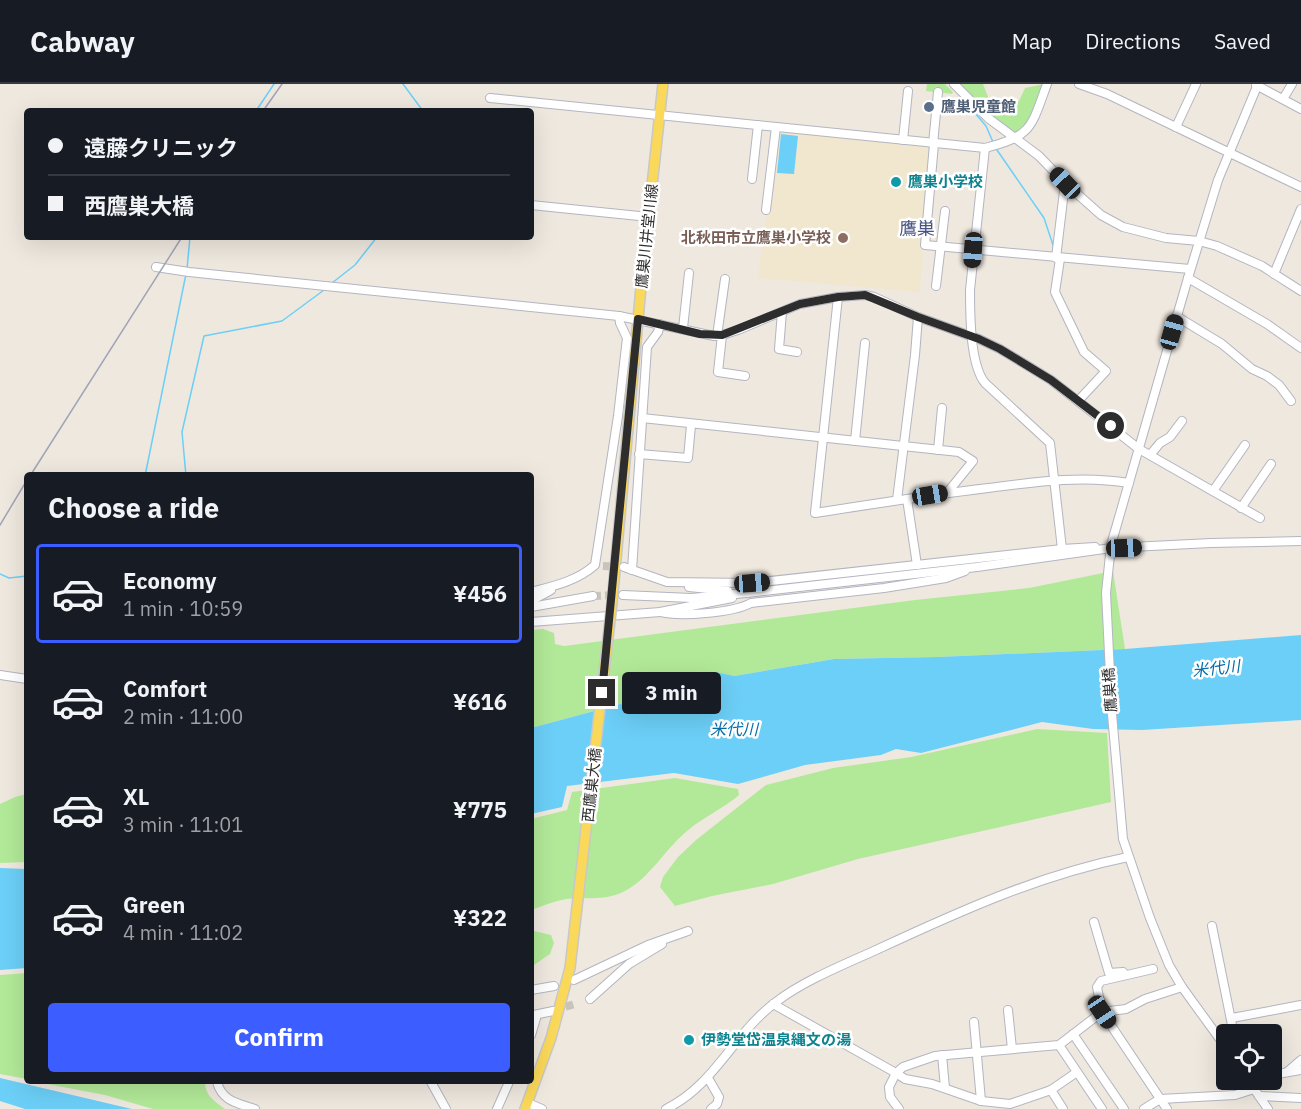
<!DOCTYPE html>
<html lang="en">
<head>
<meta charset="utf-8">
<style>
  :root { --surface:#171b24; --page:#242831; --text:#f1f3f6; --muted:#9ea1a6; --line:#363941; --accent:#3c5dff }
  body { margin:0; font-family:"IBM Plex Sans","Noto Sans JP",sans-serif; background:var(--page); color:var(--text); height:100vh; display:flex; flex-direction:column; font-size:22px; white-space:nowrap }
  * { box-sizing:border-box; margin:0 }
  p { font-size:20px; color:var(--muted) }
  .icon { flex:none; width:33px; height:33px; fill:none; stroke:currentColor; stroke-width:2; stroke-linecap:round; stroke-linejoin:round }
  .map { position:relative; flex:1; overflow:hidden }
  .side { position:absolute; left:24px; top:388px; width:510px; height:612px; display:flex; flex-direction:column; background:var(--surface); border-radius:6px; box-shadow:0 6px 24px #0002 }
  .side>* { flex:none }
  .banner { position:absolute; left:24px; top:24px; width:510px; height:132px; border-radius:6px; box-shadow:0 6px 24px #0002; display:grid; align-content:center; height:132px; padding:0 24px; background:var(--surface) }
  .fabs { position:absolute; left:1216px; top:940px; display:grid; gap:12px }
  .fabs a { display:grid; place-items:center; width:66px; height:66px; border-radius:6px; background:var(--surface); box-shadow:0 6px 24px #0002; font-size:30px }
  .end { position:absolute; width:27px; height:27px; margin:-14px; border:8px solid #2d2d2d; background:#fff; box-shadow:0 0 0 3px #fff }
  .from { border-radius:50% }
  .bubble { position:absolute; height:42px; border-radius:6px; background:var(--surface); box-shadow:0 6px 24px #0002; font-size:20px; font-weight:800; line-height:42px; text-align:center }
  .car { position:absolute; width:18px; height:36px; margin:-18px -9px; border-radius:8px; box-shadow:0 0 4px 2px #0007; background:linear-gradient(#222 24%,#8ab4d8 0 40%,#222 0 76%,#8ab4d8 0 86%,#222 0) }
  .banner b { display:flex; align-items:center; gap:21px; height:57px; font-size:22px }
  .banner b+b { border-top:2px solid var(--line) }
  .banner i { width:15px; height:15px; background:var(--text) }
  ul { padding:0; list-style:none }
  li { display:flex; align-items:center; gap:18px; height:99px; margin:0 12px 9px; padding:0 12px; border:3px solid transparent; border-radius:6px }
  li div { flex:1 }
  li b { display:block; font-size:22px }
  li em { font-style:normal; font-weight:800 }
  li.active { border-color:var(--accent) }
  li>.icon { width:54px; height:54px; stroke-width:1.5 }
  h2 { padding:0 24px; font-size:27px; line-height:72px }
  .primary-button { display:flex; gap:12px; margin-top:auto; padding:12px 24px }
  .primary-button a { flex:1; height:69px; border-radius:6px; background:var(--accent); color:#fff; font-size:24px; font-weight:800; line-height:69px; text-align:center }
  header { display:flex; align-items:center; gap:36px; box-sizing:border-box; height:84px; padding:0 30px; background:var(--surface); border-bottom:2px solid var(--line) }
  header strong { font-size:28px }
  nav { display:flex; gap:33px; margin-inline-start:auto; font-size:21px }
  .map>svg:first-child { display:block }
</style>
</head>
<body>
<header>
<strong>Cabway</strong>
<nav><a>Map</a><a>Directions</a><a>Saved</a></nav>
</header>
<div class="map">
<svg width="1301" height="1025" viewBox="0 0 1301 1025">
  <rect width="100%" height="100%" fill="#efe8df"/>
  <!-- education -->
  <path fill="#f1e6ce" d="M 777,46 L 931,62 L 925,114 L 920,208 L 758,194 Z"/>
  <!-- green -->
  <g fill="#b2e998">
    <path d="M 927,0 L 945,0 L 953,8 L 952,10 L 926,7 Z"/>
    <path d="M 960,0 L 983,0 L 989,15 L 993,16 L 1002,31 L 1006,28 L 1008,20 L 1014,21 L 1019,17 L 1025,4 L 1044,0 L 1031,37 L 1015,51 L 989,32 Z"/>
    <path d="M 1113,487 L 1125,565 L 938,573 L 834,575 L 734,592 L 716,588 L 662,598 L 624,619 L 531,644 L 531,546 L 543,545 L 554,549 L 555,560 L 564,562 L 915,516 L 1029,504 Z"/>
    <path d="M 1037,645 L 1107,649 L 1111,718 L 858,775 L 773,800 L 712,812 L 675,822 L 660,803 L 663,793 L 678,773 L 696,756 L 766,701 L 833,684 L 911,673 Z"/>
    <path d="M 675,694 L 738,705 L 739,711 C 723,725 703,733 687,747 C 664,766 651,793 625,807 C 606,817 586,813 566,815 C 555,817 542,822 531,826 L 531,735 L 567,726 L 572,708 Z"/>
    <path d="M 27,710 L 27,778 L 0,779 L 0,720 L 15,713 Z"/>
    <path d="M 534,847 L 551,851 L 554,859 L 550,870 L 531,883 L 531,848 Z"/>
    <path d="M 27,889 L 27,995 L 0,990 L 0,891 Z"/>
    <path d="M 37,998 L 205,998 C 205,1011 214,1017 225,1025 L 153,1025 L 105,1011 Z"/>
  </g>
  <!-- water -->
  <g fill="#6ccff7">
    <path d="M 781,50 L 798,52 L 794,90 L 777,89 Z"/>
    <path d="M 1301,551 L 1301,636 L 1142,646 L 1093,645 L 1042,638 L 921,669 L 896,665 L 881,671 L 805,681 L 738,700 L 674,689 L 567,702 L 562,723 L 531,730 L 531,644 L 624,619 L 662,598 L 693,590 L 716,588 L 734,592 L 834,575 L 938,573 L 1125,565 Z"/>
    <path d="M 0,784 L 27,785 L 27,884 L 0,886 Z"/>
    <path d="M 0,994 L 132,1025 L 25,1025 L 0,1017 Z"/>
  </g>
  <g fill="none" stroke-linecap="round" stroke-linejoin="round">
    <!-- stream -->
    <g stroke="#6ccff7" stroke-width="1.5">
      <path d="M 403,0 L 423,27"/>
      <path d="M 958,9 L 986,42 L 993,58"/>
      <path d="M 256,27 L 274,0"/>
      <path d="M 997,66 L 1044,134 L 1054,164"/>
      <path d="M 187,185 L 190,153"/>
      <path d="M 332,199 L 355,181 L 377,153"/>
      <path d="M 145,392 L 186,190"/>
      <path d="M 186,392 L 182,348 L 204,252 L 282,237 L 324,206"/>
      <path d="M 0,490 L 9,494 L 27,492"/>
    </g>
    <!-- minor-tunnel -->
    <g stroke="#c8c3bb" stroke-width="8" stroke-dasharray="8 4" stroke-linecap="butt">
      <path d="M 603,482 L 620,483"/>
      <path d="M 593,512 L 616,511"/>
      <path d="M 554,926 L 575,920"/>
    </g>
    <!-- minor casing -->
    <g stroke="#b3b5c1" stroke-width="10">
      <g id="minor">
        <path d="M 954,0 L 988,34 L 1039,72 L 1065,99 L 1101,131 L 1123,143 L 1166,154 L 1199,157 L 1217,162 L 1262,182 L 1301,207"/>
        <path d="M 1079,0 L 1107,10 L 1301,103"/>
        <path d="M 1256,1 L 1301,25"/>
        <path d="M 490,14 L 985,64 C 1032,52 1031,44 1047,0"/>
        <path d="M 1283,15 L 1292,0"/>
        <path d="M 1176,43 L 1196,0"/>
        <path d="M 903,56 L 908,7"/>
        <path d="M 933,60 L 938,8"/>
        <path d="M 934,60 L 925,161 L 1190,185"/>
        <path d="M 985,64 L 970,206 C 970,230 970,281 985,299 L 1050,359 L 1062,465"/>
        <path d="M 752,95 L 758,41"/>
        <path d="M 531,121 L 649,133"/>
        <path d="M 766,126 L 776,43"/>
        <path d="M 1056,174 L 1065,99"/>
        <path d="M 1060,175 L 1055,208 L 1084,268 L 1106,287 L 1078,317"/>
        <path d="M 156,183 L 189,188 L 619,232 L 714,252 L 722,251 L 738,246 L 800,220 L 838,213 L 865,211 L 874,213 L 918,233 L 979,255 L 1000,265 L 1051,296 L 1139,365 L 1260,434"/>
        <path d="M 1274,190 L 1301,125"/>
        <path d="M 1188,194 L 1267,240 L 1301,264"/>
        <path d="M 936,202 L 945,127"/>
        <path d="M 838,213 L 815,429 C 873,420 930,411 988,404 C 1035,398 1082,391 1129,399"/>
        <path d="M 782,228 L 779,265 L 797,268"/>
        <path d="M 1176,232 L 1222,260 L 1252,285 L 1267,292 L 1279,301 L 1291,317"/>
        <path d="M 683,244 L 689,189"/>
        <path d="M 722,251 L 718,288 L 745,292"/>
        <path d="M 717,252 L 725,195"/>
        <path d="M 642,334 L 959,368 L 973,377 L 947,409"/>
        <path d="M 855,357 L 865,259"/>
        <path d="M 938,366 L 942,324"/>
        <path d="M 639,370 L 688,374 L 691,341"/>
        <path d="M 1150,371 L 1160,359 L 1170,353 L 1182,337"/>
        <path d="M 1213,407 L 1245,361"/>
        <path d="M 907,415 L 917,481"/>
        <path d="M 897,416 L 915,271 L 918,233"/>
        <path d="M 1241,424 L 1271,380"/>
        <path d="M 624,483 L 667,498 L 752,499 L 1062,465 L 1095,463"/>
        <path d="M 632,486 L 647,263 L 658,248 L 660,240"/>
        <path d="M 689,503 L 728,507"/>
        <path d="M 531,508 C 554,502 577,497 595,481 L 618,332 L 627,254 L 620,239 L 619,232"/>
        <path d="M 623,511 L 691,514 L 747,509 L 977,483 L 1111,464 L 1211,459 L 1301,457"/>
        <path d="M 531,517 L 551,506"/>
        <path d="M 531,523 L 593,512"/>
        <path d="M 660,528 C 679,533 733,529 751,519 L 884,504 L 946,494 L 965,487"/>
        <path d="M 531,538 L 660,528 L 732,514"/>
        <path d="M 0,591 L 27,595"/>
        <path d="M 1094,838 L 1109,889 L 1123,888"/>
        <path d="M 1212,842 L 1234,951"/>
        <path d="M 1153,885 L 1101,897 L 1097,903 L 1102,928 L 1167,1025"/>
        <path d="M 574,896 L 648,861 L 688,847"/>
        <path d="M 531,906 L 554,902"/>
        <path d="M 590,915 L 629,880 L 662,860"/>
        <path d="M 773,920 L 896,989 L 905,995 L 932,1000 L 981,1017 L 1010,1020 L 1051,1006 L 1077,988"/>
        <path d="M 1008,926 L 1012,965"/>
        <path d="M 531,930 L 536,934 L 531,951"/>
        <path d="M 534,931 L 553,927"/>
        <path d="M 1232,934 L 1301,921"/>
        <path d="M 974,938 L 981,1017"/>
        <path d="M 1073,950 L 1124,1025"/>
        <path d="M 1059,961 L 1102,1025"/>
        <path d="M 1227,965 L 1182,903 L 1169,881 L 1150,834 L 1123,755 L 1112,630 L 1106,509 L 1111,461 L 1188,194 L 1218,96 L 1258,0"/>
        <path d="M 942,971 L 945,1004"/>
        <path d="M 1287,988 L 1301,976"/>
        <path d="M 1272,991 L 1301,986"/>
        <path d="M 708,994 L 719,1013 L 717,1020 L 711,1025"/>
        <path d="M 1248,996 L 1268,1025"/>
        <path d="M 217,998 C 222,1017 237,1019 255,1025"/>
        <path d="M 431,998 L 446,1025"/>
        <path d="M 1051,1006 L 1063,1025"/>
        <path d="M 1259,1012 L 1301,1014"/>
        <path d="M 528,1019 L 542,1025"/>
        <path d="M 497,1025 L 509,998"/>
        <path d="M 666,1025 C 715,1001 733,950 776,918 C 803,897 845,880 876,866 C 958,828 1039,791 1128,773"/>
        <path d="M 899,1025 L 890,1013 L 889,1003 L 896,989 L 903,983 L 935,972 L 1059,961 L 1102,928 L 1126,925 L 1145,915 L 1182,903"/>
        <path d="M 1144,1025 L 1160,1015 L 1235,1011 L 1254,1005"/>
      </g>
    </g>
    <!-- major casing -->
    <g stroke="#c8c8c8" stroke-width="12">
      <g id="major">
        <path d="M 612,519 L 641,203 L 663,0"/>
        <path d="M 525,1025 L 551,954 L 570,884"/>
      </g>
    </g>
    <!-- minor -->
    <use href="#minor" stroke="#fff" stroke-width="8"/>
    <!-- major -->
    <use href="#major" stroke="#fad859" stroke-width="9"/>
    <!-- rail -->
    <g stroke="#a1a4b8" stroke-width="1.5">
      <path d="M 263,27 L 282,0"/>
      <path d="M 30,392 L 182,153"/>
      <path d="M 0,441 L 27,396"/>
    </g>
    <!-- major-bridge casing -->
    <g stroke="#c8c8c8" stroke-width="12" stroke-linecap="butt">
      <path id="major-bridge" d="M 570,884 L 612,519"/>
    </g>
    <!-- major-bridge -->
    <use href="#major-bridge" stroke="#fad859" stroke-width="9"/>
  </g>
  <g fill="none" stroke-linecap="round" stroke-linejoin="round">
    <!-- route -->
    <path stroke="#2d2d2d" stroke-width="8" d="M 602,609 L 638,235 L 700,250 L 722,251 L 800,220 L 838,213 L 865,211 L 918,233 L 979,255 L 1000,265 L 1051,296 L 1111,342"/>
  </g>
  <!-- markers -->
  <circle fill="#5c6f8a" stroke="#fff" stroke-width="2" cx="929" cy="23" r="6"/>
  <g fill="#0f9aa8" stroke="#fff" stroke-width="2">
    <circle cx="896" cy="98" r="6"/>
    <circle cx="689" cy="956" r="6"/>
  </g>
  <circle fill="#8d6e63" stroke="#fff" stroke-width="2" cx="843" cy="154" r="6"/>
  <g text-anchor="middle" stroke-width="5" stroke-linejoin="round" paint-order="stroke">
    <!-- service labels -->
    <g font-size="15" font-weight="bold" fill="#4e5e75" stroke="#fff" text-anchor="start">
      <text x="941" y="28">鷹巣児童館</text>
    </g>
    <!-- culture labels -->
    <g font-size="15" font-weight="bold" fill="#0d838f" stroke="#fff" text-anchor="start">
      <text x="908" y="103">鷹巣小学校</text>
      <text x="701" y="961">伊勢堂岱温泉縄文の湯</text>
    </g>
    <!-- street labels -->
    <g font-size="15" fill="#2d2d2d" stroke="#fff">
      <text transform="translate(647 152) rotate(-84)" y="5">鷹巣川井堂川線</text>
      <text transform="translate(1110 606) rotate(-94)" y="5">鷹巣橋</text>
      <text transform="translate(592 701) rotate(-84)" y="5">西鷹巣大橋</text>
    </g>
    <!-- education labels -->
    <g font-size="15" font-weight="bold" fill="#785e54" stroke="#fff" text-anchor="end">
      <text x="831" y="159">北秋田市立鷹巣小学校</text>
    </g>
    <!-- water labels -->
    <g font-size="16" font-style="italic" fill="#046eaa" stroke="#fff">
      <text transform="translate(1216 584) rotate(-6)" y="6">米代川</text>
      <text x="734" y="651">米代川</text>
    </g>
    <!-- quarter labels -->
    <g font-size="18" fill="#495282" stroke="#fff">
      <text x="917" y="151">鷹巣</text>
    </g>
  </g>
</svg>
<div class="fabs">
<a><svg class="icon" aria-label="locate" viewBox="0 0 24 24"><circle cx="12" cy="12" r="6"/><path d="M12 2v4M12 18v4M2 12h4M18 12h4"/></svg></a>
</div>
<i class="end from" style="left:1111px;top:342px"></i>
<i class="end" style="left:602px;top:609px"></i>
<div class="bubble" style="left:622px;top:588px;width:99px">3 min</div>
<i class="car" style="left:1065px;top:99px;rotate:316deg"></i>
<i class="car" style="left:973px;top:166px;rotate:184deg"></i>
<i class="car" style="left:1172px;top:248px;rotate:16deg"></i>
<i class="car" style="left:930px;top:411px;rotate:81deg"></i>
<i class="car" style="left:1124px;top:464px;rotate:88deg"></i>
<i class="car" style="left:752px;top:499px;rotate:86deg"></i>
<i class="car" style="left:1102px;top:928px;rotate:146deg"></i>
<div class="banner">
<b><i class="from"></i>遠藤クリニック</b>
<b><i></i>西鷹巣大橋</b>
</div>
<section class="side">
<h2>Choose a ride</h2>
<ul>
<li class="active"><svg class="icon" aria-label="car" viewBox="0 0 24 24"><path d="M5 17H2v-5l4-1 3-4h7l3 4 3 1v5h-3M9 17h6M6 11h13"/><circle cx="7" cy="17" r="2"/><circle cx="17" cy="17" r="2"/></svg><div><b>Economy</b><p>1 min · 10:59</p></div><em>¥456</em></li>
<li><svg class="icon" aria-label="car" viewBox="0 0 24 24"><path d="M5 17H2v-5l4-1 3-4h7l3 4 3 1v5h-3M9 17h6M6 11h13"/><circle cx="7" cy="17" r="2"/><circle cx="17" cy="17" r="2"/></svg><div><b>Comfort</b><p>2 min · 11:00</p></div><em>¥616</em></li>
<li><svg class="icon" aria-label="car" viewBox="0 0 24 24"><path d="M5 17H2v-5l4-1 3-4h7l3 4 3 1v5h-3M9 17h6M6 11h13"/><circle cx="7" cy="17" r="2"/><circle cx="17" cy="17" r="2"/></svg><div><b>XL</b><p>3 min · 11:01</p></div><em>¥775</em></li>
<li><svg class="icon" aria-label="car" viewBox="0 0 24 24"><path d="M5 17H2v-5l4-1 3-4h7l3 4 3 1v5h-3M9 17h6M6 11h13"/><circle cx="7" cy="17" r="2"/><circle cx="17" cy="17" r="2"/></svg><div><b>Green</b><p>4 min · 11:02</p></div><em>¥322</em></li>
</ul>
<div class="primary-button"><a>Confirm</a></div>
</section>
</div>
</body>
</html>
